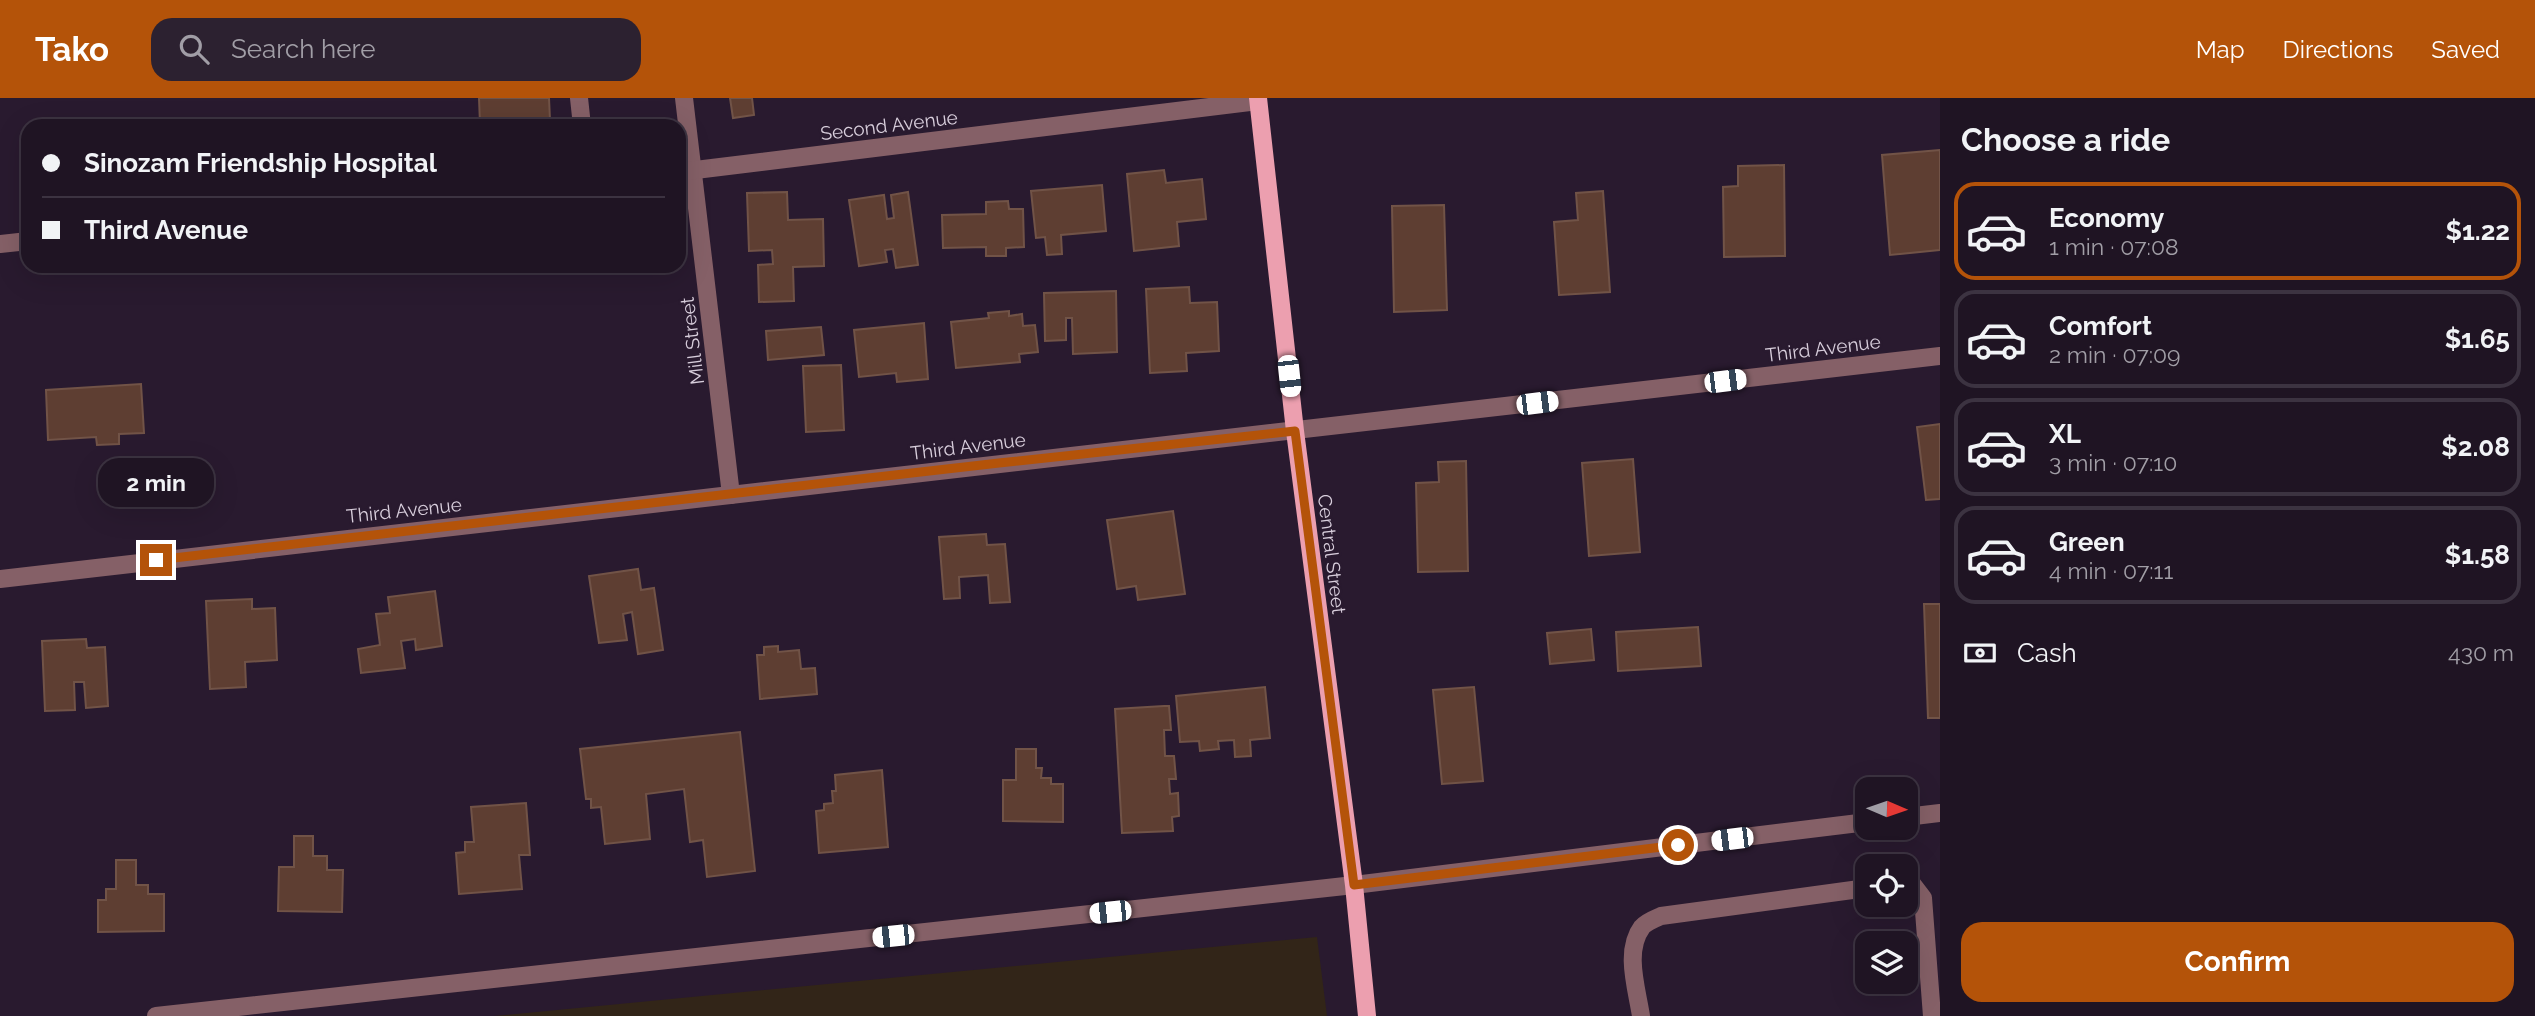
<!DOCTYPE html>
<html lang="en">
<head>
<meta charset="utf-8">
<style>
  :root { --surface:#1f1423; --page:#2c2130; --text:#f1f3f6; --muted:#a19ea6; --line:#3c3341; --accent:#b45309 }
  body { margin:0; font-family:Raleway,sans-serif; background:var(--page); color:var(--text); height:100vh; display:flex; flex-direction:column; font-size:26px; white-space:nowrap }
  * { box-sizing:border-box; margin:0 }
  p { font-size:23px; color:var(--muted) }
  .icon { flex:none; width:38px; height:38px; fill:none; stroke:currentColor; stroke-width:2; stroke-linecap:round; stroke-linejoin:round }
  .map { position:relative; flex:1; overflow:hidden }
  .sheet { display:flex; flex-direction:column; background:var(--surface); width:595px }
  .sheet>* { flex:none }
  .hud { position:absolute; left:21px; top:21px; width:665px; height:154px; border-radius:21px; box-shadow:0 7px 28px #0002,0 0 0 2px var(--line); display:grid; align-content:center; height:154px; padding:0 21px; background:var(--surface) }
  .needle { width:46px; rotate:92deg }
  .fabs { position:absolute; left:1855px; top:679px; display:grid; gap:14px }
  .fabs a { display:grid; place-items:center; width:63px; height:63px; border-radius:14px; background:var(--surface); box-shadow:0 7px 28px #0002,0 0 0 2px var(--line); font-size:35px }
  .end { position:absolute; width:32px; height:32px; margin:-16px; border:9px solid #b45309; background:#fff; box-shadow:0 0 0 4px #fff }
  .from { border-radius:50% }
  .bubble { position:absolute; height:49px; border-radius:21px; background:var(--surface); box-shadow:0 7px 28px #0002,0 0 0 2px var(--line); font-size:23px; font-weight:700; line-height:49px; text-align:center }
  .car { position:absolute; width:21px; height:42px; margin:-21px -10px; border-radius:9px; box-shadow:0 0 5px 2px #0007; background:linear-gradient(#fff 24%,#345 0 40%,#fff 0 76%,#345 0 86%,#fff 0) }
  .hud b { display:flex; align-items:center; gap:24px; height:66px; font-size:26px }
  .hud b+b { border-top:2px solid var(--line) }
  .hud i { width:18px; height:18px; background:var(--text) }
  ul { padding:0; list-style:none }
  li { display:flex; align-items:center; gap:21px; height:98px; margin:0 14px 10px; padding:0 7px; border:4px solid var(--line); border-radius:21px }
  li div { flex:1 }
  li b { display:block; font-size:26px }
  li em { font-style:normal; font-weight:700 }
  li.selected { border-color:var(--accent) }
  li>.icon { width:63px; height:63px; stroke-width:1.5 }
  h2 { padding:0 21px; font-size:32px; line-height:84px }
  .pay { display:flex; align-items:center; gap:18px; height:77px; padding:0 21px; font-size:26px }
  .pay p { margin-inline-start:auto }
  .cta { display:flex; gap:14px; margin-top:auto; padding:14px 21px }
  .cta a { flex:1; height:80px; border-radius:21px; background:var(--accent); color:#fff; font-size:28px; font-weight:700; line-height:80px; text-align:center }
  header { display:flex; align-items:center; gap:42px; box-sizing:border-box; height:98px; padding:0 35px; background:var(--accent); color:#fff }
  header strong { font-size:33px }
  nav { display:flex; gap:38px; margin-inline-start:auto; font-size:24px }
  .search { width:490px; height:63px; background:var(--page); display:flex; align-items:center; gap:18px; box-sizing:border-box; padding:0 24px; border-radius:21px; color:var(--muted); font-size:26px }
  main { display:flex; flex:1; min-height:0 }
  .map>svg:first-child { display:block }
</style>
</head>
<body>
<header>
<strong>Tako</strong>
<div class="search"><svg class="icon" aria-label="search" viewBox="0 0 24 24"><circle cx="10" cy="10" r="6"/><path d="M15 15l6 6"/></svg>Search here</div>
<nav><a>Map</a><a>Directions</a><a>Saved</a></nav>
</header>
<main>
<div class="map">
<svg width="1940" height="918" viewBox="0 0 1940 918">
  <rect width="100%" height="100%" fill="#291a2f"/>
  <!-- commercial -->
  <path fill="#322518" d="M 1317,839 L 1327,918 L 494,918 Z"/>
  <!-- building -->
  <g fill="#5e3e32" stroke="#715347" stroke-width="2">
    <path d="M 479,0 L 549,0 L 550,22 L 480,26 Z"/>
    <path d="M 730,0 L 752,0 L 754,17 L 733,20 Z"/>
    <path d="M 1940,52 L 1940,152 L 1890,157 L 1882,57 Z"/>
    <path d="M 1784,67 L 1785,158 L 1724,159 L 1723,89 L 1738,88 L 1738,68 Z"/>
    <path d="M 1164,72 L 1166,85 L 1202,81 L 1206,121 L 1177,124 L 1179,148 L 1134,153 L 1127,76 Z"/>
    <path d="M 1102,87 L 1106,133 L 1061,137 L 1062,156 L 1047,157 L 1045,139 L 1036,140 L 1031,93 Z"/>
    <path d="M 1603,93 L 1610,194 L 1559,197 L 1554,124 L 1578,122 L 1576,95 Z"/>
    <path d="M 787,94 L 788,122 L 823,121 L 824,168 L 793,169 L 794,203 L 759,204 L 758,167 L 773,166 L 772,152 L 749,153 L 747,95 Z"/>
    <path d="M 908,94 L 918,167 L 896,170 L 893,151 L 885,152 L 887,164 L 859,168 L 849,102 L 884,97 L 887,121 L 894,120 L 891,97 Z"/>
    <path d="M 1008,103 L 1009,111 L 1023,111 L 1024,149 L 1006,150 L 1006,158 L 986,158 L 986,149 L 943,150 L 942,117 L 986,116 L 986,104 Z"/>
    <path d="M 1444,107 L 1447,212 L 1394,214 L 1392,108 Z"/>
    <path d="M 1189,189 L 1190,205 L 1217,204 L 1219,253 L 1186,255 L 1187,273 L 1150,275 L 1146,191 Z"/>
    <path d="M 1116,193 L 1117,254 L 1073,256 L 1072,220 L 1066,220 L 1066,242 L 1045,243 L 1044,195 Z"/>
    <path d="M 1009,213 L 1009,218 L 1022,216 L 1023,228 L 1035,227 L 1038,254 L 1019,256 L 1020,264 L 956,270 L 951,224 L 989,220 L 988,215 Z"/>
    <path d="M 924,225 L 928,281 L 897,284 L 896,275 L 859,279 L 854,232 Z"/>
    <path d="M 821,229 L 824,257 L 768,262 L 766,233 Z"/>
    <path d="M 841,267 L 844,332 L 806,334 L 803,268 Z"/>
    <path d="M 141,286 L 144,335 L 119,336 L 119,346 L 97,347 L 96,339 L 48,342 L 46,292 Z"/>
    <path d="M 1940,326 L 1940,401 L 1926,402 L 1917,329 Z"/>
    <path d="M 1633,361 L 1640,454 L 1589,458 L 1582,365 Z"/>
    <path d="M 1466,363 L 1468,473 L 1418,474 L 1416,385 L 1439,384 L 1438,364 Z"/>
    <path d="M 1173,413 L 1185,496 L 1138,502 L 1136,488 L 1117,491 L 1107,422 Z"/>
    <path d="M 986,436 L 987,447 L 1005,446 L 1010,504 L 990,505 L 988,477 L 959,479 L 960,500 L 944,501 L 939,439 Z"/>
    <path d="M 638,471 L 641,492 L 654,490 L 663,552 L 638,556 L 632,514 L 623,516 L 627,542 L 599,545 L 589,478 Z"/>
    <path d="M 435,493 L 442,548 L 416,552 L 415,541 L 401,543 L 405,570 L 361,575 L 358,551 L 380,547 L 376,516 L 390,515 L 388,499 Z"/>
    <path d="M 252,501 L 252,511 L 275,510 L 277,562 L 245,564 L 246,589 L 210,591 L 206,503 Z"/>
    <path d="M 1924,506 L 1940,506 L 1940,620 L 1928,620 Z"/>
    <path d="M 1698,529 L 1701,568 L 1618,573 L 1616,534 Z"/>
    <path d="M 1591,531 L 1594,562 L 1550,566 L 1547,535 Z"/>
    <path d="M 86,541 L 87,550 L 105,549 L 108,608 L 86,610 L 84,584 L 74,584 L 75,612 L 45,613 L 42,543 Z"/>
    <path d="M 778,548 L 778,554 L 799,552 L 801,571 L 815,570 L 817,596 L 760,601 L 757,557 L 764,557 L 764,549 Z"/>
    <path d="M 1265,589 L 1270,640 L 1250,642 L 1251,658 L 1235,659 L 1234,642 L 1218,643 L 1219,651 L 1200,653 L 1199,643 L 1180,644 L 1176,598 Z"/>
    <path d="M 1474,589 L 1483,683 L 1442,686 L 1433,592 Z"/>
    <path d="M 1164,608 L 1169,608 L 1171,632 L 1164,632 L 1165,658 L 1174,658 L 1176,681 L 1169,681 L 1170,696 L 1178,695 L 1179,718 L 1172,719 L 1173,733 L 1122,735 L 1115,611 Z"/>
    <path d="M 740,634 L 755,773 L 707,779 L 703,742 L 690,744 L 684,691 L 646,696 L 650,741 L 605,746 L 601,709 L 591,710 L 591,701 L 586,701 L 580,651 Z"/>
    <path d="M 1016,651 L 1036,651 L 1036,670 L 1042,670 L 1041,680 L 1051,680 L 1051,686 L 1063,686 L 1063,724 L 1003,723 L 1003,682 L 1016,682 Z"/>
    <path d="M 882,672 L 888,749 L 819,755 L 816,713 L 824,712 L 824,706 L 833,705 L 832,693 L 836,693 L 835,677 Z"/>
    <path d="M 526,705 L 530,757 L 519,757 L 522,791 L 459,796 L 456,755 L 465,754 L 465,744 L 474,744 L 471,709 Z"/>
    <path d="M 294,738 L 313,738 L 313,758 L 327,758 L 327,772 L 343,772 L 342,814 L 278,813 L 279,769 L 294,769 Z"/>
    <path d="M 116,762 L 136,762 L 136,787 L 148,787 L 148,796 L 164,796 L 164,833 L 98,834 L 98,802 L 106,802 L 106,791 L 116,791 Z"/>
  </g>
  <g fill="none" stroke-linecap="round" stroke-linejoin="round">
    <!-- minor -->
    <g stroke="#856067" stroke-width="18">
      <path d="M 579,0 L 582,28"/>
      <path d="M 684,0 L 731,397"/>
      <path d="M 679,74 L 1258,3"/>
      <path d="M 0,146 L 28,143"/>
      <path d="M 0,481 L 1940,258"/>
      <path d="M 1906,719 L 1940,715"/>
      <path d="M 1906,786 L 1913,787 L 1923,800 L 1932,918"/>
      <path d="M 156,918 L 1354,787 L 1867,724"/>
      <path d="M 1641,918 C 1637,891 1624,853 1642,829 C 1646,824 1654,821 1661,818 L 1867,790"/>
    </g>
    <!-- major -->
    <path stroke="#ec9faf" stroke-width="18" d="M 1258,0 L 1295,333 L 1354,787 L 1367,918"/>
  </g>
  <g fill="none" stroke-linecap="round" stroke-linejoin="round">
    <!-- route -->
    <path stroke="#b45309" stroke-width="9" d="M 156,462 L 999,365 L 1295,333 L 1354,787 L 1678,747"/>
  </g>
  <g text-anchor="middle" stroke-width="5" stroke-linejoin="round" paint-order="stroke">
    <!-- street labels -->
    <g font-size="19" fill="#d8cedc" stroke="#291a2f">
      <text transform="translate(889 27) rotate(-7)" y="7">Second Avenue</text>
      <text transform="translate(692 243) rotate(-97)" y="7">Mill Street</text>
      <text transform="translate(1823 250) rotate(-7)" y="7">Third Avenue</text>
      <text transform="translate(968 348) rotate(-7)" y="7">Third Avenue</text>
      <text transform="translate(404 412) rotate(-6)" y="7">Third Avenue</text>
      <text transform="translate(1332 456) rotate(83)" y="7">Central Street</text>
    </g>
  </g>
</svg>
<div class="fabs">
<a><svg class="needle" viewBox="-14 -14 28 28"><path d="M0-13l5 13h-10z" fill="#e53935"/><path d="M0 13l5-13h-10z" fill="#a19ea6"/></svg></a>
<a><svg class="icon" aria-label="locate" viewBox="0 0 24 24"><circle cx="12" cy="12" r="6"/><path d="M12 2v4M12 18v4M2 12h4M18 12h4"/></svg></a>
<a><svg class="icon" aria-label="layers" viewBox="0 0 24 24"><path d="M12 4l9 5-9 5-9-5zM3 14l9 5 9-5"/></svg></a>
</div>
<i class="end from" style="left:1678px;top:747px"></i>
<i class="end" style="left:156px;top:462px"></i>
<div class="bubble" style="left:98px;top:360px;width:116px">2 min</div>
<i class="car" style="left:1289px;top:278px;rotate:174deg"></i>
<i class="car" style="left:1725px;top:283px;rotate:83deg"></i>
<i class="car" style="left:1537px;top:305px;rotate:83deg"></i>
<i class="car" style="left:1732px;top:741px;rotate:263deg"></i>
<i class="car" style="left:1110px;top:814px;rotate:264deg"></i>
<i class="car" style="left:893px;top:838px;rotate:264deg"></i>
<div class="hud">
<b><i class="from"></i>Sinozam Friendship Hospital</b>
<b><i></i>Third Avenue</b>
</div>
</div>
<section class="sheet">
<h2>Choose a ride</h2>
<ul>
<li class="selected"><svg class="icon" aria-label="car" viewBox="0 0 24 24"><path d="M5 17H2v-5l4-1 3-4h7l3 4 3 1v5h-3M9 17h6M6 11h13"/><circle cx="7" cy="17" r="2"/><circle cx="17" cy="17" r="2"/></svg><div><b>Economy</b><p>1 min · 07:08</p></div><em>$1.22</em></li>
<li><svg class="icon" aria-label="car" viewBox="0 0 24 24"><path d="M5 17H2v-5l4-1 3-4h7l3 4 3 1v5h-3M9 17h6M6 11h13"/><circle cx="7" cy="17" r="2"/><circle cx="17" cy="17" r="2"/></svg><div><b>Comfort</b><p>2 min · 07:09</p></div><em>$1.65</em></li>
<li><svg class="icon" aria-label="car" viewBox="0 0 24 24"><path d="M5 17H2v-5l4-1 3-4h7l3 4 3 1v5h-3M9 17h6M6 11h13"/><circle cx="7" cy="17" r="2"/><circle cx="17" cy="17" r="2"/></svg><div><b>XL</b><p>3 min · 07:10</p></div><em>$2.08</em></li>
<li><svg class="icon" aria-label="car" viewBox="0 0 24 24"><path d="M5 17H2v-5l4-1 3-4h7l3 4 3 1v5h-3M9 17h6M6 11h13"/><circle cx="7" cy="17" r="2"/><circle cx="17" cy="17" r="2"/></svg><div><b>Green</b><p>4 min · 07:11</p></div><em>$1.58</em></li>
</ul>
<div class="pay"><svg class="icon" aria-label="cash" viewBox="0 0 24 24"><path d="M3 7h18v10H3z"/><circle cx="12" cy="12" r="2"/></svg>Cash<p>430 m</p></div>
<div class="cta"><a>Confirm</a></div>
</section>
</main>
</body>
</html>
